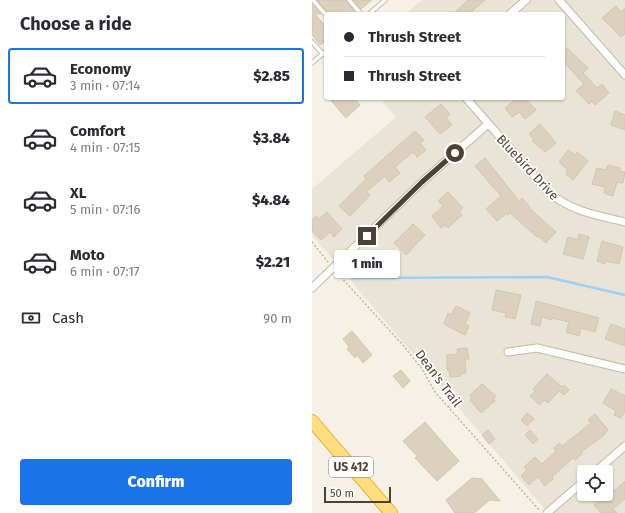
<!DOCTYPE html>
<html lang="en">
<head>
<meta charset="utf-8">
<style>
  :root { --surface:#fff; --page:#f2f2f3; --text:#2b2b33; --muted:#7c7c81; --line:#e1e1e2; --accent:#1a73e8 }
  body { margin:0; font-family:"Fira Sans",sans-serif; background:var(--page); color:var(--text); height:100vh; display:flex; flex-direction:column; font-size:15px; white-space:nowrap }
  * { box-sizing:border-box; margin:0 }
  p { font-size:13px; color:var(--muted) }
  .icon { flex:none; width:22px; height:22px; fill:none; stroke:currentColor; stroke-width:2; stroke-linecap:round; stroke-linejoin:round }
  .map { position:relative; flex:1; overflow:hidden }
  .details { display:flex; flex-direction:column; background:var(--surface); width:312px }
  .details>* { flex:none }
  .hud { position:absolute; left:12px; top:12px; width:241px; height:88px; border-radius:4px; box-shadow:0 1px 3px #0004; display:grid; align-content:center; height:88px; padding:0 20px; background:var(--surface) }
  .tools { position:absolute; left:265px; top:465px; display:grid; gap:8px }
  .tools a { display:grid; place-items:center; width:36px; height:36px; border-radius:4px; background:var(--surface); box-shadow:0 1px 3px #0004; font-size:20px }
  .scale { position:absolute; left:12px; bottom:10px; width:67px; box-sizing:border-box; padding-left:4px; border:2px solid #494235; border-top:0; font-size:11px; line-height:14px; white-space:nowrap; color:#494235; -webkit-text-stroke:3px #fff; paint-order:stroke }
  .end { position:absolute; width:18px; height:18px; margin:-9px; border:5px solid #494235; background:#fff; box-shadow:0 0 0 2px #fff }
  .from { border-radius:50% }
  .bubble { position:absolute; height:28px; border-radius:4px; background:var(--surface); box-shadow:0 1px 3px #0004; font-size:13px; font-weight:800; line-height:28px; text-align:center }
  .hud b { display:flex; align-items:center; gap:14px; height:38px; font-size:15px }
  .hud b+b { border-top:1px solid var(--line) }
  .hud i { width:10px; height:10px; background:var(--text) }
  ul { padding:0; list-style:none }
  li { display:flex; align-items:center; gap:12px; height:56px; margin:0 8px 6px; padding:0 12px; border:2px solid transparent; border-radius:4px }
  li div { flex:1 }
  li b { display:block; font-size:15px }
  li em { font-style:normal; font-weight:800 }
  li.current { border-color:var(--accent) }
  li>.icon { width:36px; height:36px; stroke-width:1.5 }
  h2 { padding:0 20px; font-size:18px; line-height:48px }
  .pay { display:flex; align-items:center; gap:10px; height:44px; padding:0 20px; font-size:15px }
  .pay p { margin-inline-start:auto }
  .button { display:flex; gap:8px; margin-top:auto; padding:8px 20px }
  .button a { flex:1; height:46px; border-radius:4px; background:var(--accent); color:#fff; font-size:16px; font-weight:800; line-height:46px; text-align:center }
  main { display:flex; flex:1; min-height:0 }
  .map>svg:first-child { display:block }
</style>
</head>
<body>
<main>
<section class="details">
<h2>Choose a ride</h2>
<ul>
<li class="current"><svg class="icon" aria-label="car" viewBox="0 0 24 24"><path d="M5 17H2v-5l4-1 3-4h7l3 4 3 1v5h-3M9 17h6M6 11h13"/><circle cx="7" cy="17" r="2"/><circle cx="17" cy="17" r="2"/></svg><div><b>Economy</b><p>3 min · 07:14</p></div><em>$2.85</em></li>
<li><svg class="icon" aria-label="car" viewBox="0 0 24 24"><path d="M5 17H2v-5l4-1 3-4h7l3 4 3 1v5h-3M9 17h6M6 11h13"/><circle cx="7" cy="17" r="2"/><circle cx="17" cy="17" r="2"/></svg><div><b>Comfort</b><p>4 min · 07:15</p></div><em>$3.84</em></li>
<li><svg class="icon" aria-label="car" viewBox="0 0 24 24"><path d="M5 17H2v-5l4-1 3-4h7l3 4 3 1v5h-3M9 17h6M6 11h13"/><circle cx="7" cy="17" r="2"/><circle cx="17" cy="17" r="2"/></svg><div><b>XL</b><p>5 min · 07:16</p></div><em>$4.84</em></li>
<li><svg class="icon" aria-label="car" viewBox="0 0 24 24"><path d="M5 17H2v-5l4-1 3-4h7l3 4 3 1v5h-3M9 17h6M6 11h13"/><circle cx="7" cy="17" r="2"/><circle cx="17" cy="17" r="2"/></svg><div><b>Moto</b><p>6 min · 07:17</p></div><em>$2.21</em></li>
</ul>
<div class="pay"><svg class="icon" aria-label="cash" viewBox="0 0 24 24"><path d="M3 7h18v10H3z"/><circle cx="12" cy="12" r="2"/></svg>Cash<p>90 m</p></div>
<div class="button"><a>Confirm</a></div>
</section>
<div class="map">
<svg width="313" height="513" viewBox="0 0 313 513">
  <rect width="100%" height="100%" fill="#f5f1e7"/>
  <!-- residential -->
  <path fill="#e9e4d5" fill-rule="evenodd" d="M 110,0 L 313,0 L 313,513 L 236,513 L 0,235 L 0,189 L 84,117 L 68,98 L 251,98 L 251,14 L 94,14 ZM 272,472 L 294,472 L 294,494 L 272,494 Z"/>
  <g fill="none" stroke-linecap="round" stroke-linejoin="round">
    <!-- stream -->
    <path stroke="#9ecff7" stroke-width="2.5" d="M 41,278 L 235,277 L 313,295"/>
  </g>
  <!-- building -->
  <g fill="#dbd1be" stroke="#d3c6ae">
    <path d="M 5,0 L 34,0 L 44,14 L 17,14 Z"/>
    <path d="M 41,0 L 60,0 L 49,9 Z"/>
    <path d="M 156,0 L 173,0 L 157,14 L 141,14 Z"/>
    <path d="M 0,4 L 9,14 L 3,14 L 14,27 L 14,40 L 8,45 L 0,35 Z"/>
    <path d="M 304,6 L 309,12 L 313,8 L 313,34 L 309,37 L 290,18 Z"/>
    <path d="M 255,48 L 276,68 L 271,73 L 285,88 L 290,84 L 297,93 L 283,105 L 280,101 L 277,104 L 264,91 L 272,84 L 251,61 L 251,51 Z"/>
    <path d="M 17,98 L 42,98 L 48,105 L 34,118 Z"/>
    <path d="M 205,98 L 213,98 L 224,110 L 213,119 L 207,112 L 200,117 L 193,108 Z"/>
    <path d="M 129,104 L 138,114 L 134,118 L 140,125 L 128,134 L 113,117 Z"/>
    <path d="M 303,111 L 313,115 L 313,130 L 299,125 Z"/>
    <path d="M 228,124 L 244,143 L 233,152 L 220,141 L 222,140 L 217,134 Z"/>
    <path d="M 103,131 L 112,140 L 108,143 L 114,150 L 105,157 L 101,152 L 83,167 L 88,173 L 77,182 L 73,176 L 54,192 L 58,195 L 38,216 L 27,206 L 54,179 L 52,176 Z"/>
    <path d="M 256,150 L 263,155 L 265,152 L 276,161 L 261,180 L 254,174 L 256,172 L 254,170 L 255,169 L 247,162 Z"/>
    <path d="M 173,158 L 207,201 L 210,198 L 218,207 L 217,208 L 244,232 L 234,243 L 226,236 L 225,237 L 198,213 L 196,215 L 195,213 L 185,221 L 174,209 L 189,196 L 163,166 Z"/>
    <path d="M 296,165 L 308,168 L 308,171 L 313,172 L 311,183 L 305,182 L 301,196 L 292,193 L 293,187 L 280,184 L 285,168 L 294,170 Z"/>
    <path d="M 136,192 L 151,208 L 147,212 L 150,215 L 136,228 L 133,225 L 129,228 L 120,216 L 131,206 L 126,201 Z"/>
    <path d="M 15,212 L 30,229 L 22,237 L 18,232 L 9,240 L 0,231 L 0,220 L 4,216 L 7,219 Z"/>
    <path d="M 101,224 L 113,235 L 94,255 L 82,243 Z"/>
    <path d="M 267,234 L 277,237 L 271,259 L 251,254 L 256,237 L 266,240 Z"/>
    <path d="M 290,241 L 311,247 L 307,264 L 294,261 L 293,264 L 285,261 Z"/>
    <path d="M 184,290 L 209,295 L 203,319 L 193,317 L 194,313 L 180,310 Z"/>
    <path d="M 224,301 L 287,318 L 283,332 L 269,328 L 267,336 L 254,332 L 257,322 L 240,318 L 240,320 L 230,317 L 228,326 L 219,324 Z"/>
    <path d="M 144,306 L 158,313 L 153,324 L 157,326 L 153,335 L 132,324 L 136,313 L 139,315 Z"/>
    <path d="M 299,324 L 313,329 L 313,346 L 293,339 Z"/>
    <path d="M 40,331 L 60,355 L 51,363 L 45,355 L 43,358 L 35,349 L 37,347 L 31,339 Z"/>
    <path d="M 155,348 L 157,359 L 153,359 L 154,373 L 148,374 L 149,376 L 138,377 L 137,370 L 135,370 L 135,355 L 146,354 L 145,349 Z"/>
    <path d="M 89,370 L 98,381 L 91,388 L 81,376 Z"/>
    <path d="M 235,374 L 250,387 L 252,385 L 257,390 L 252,395 L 247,391 L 236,403 L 232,400 L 228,405 L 218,396 L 223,391 L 221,389 Z"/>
    <path d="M 170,384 L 184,396 L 181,398 L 183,401 L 169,413 L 158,400 L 160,398 L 158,395 Z"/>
    <path d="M 299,389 L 313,396 L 313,411 L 309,418 L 302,415 L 304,411 L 291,403 Z"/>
    <path d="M 215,413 L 222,419 L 215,426 L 209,420 Z"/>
    <path d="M 283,414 L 296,430 L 291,436 L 269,452 L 270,454 L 263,460 L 261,458 L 240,477 L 241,479 L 233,486 L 226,477 L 217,485 L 209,476 L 215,470 L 212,467 L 223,457 L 230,464 L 244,451 L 242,448 L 247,443 L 250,446 L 279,423 L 276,420 Z"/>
    <path d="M 113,422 L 147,461 L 125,481 L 103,458 L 105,456 L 91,441 Z"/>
    <path d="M 176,430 L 183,439 L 177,444 L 170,435 Z"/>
    <path d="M 218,430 L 226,439 L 221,444 L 213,435 Z"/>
    <path d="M 160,478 L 170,479 L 188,501 L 178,500 L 162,513 L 143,513 L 134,500 Z"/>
    <path d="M 313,481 L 313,499 L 301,509 L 305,513 L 289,513 L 282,505 L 300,489 L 302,491 Z"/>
  </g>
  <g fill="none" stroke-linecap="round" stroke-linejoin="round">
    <!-- service casing -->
    <g stroke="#c1baa9" stroke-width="5.5">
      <g id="service">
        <path d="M 1,0 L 14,15"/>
        <path d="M 37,0 L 49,14"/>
        <path d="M 57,14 L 73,0"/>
        <path d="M 0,42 L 11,54"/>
        <path d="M 0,63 L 14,51"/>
      </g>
    </g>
    <!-- minor casing -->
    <g stroke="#c1baa9" stroke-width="9">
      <g id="minor">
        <path d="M 247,0 L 313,75"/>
        <path d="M 198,14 L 214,0"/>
        <path d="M 154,98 L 237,193 C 262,212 283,215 313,222"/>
        <path d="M 0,288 L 110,182 L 176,124"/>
        <path d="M 196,352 L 225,348 L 313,369"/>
        <path d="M 283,472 L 313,446"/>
        <path d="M 235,513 L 272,481"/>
      </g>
    </g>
    <!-- trunk casing -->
    <g stroke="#ebad2b" stroke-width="14">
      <path id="trunk" d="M 0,421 L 79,513"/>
    </g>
    <!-- path -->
    <g stroke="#c4b799" stroke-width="1.5" stroke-dasharray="2 2" stroke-linecap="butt">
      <path d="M 0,242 L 16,262"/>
      <path d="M 26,274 L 90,344 L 110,369 L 123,392 L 228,511"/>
    </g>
    <!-- service -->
    <use href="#service" stroke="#fff" stroke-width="3.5"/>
    <!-- minor -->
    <use href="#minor" stroke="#fff" stroke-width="7"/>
    <!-- trunk -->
    <use href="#trunk" stroke="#ffdd7f" stroke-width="12"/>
  </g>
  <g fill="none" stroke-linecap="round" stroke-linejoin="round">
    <!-- route -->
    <path stroke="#494235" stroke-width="5" d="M 55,236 L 110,182 L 143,153"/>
  </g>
  <g text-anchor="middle" stroke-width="3.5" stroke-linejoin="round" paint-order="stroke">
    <!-- shield labels -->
    <rect fill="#fff" stroke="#807b72" stroke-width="1" x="17" y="457" width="44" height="20" rx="3"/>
    <g font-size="12" font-weight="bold" fill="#494235">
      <text x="39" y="471">US 412</text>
    </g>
    <!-- street labels -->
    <g font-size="13" fill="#494235" stroke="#fff">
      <text transform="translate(216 167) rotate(47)" y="5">Bluebird Drive</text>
      <text transform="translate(127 378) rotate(53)" y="5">Dean's Trail</text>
    </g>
  </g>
</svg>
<div class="tools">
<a><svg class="icon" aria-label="locate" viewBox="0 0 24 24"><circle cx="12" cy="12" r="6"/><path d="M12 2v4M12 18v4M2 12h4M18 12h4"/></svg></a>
</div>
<div class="scale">50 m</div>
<i class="end from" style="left:143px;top:153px"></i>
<i class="end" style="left:55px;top:236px"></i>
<div class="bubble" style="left:22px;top:250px;width:66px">1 min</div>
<div class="hud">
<b><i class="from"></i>Thrush Street</b>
<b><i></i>Thrush Street</b>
</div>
</div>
</main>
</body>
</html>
